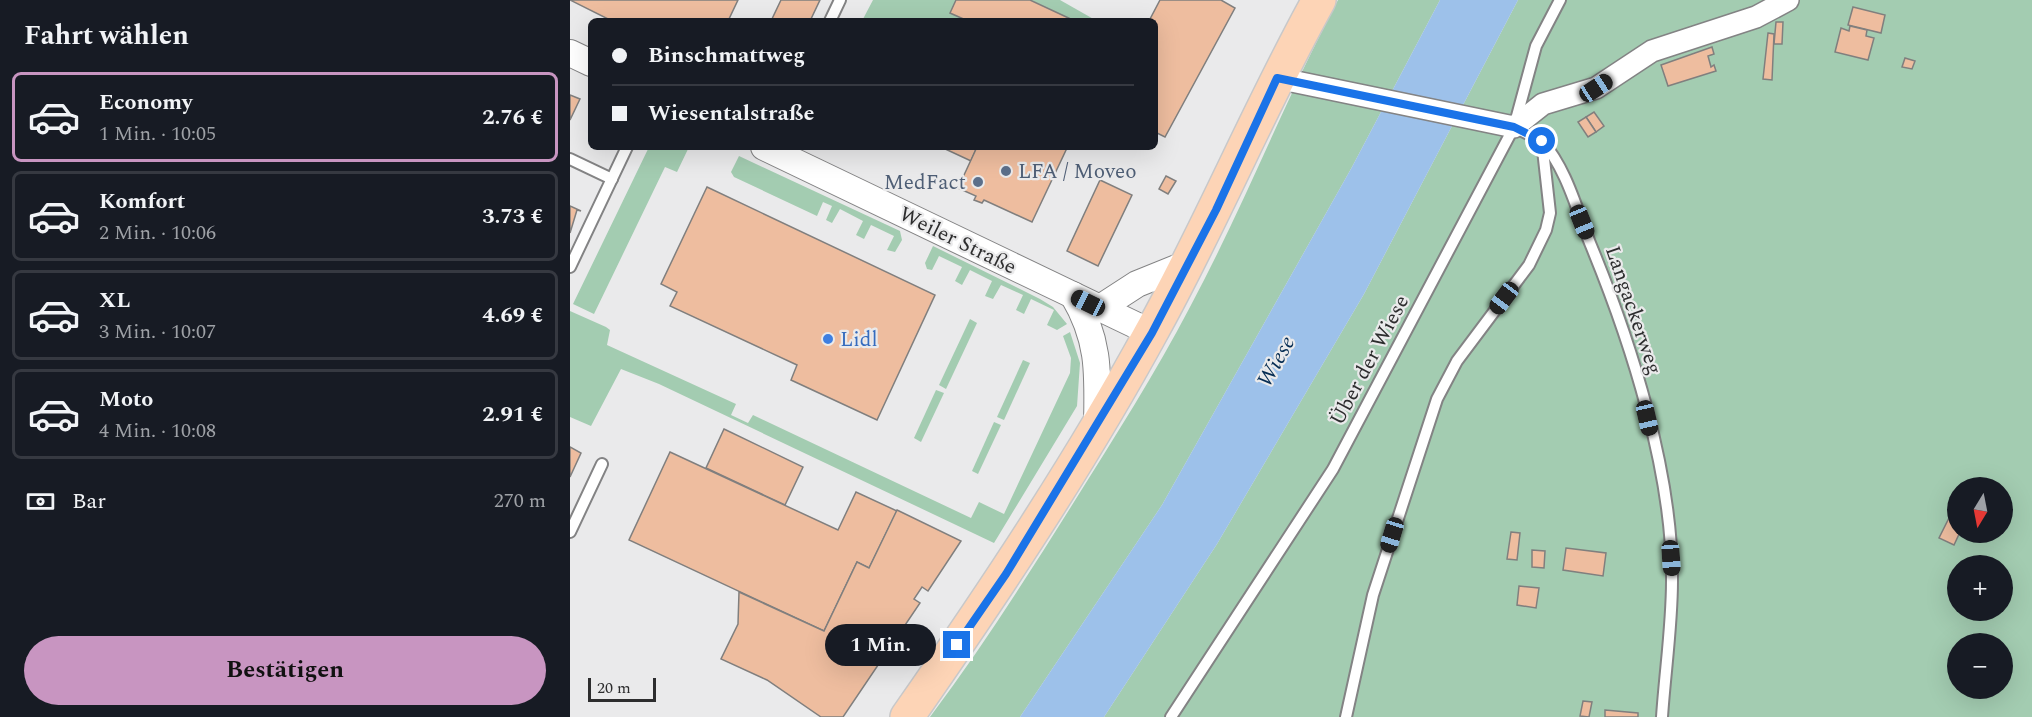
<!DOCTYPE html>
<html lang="de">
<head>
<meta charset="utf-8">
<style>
  :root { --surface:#171b24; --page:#20242c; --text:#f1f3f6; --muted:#9ea1a6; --line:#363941; --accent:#c895c1 }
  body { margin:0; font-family:Spectral,serif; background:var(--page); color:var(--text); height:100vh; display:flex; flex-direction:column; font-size:22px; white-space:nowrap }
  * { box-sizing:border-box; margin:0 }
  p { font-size:20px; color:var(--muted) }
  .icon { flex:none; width:33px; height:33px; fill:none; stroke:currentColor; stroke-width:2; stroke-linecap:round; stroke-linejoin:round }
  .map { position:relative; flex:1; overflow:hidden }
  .sheet { display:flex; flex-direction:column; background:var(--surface); width:570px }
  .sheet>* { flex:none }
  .banner { position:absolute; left:18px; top:18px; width:570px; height:132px; border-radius:9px; box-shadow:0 6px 24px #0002; display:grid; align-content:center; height:132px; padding:0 24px; background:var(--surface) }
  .needle { width:39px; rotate:190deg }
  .buttons { position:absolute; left:1377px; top:477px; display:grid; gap:12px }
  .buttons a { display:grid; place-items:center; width:66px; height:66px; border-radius:50%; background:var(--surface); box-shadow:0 6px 24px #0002; font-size:30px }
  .scale { position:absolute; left:18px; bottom:15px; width:68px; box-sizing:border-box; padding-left:6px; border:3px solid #2d2d2e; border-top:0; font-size:16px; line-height:21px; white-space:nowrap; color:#2d2d2e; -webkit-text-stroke:4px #eaeaeb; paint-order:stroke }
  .end { position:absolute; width:27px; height:27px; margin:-14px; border:8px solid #1a73e8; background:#fff; box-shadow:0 0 0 3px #fff }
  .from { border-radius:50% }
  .bubble { position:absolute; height:42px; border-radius:21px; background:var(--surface); box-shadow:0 6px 24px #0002; font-size:20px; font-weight:700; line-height:42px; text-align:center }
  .car { position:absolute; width:18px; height:36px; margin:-18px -9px; border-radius:8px; box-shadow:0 0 4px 2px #0007; background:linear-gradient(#222 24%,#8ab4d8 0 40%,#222 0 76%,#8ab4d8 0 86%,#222 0) }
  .banner b { display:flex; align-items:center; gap:21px; height:57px; font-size:22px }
  .banner b+b { border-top:2px solid var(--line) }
  .banner i { width:15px; height:15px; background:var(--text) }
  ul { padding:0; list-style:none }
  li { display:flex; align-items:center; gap:18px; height:90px; margin:0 12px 9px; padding:0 12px; border:3px solid var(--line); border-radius:9px }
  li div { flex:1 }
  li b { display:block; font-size:22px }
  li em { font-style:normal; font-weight:700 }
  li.active { border-color:var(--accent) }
  li>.icon { width:54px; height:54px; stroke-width:1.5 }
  h2 { padding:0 24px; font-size:27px; line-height:72px }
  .pay { display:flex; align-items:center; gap:15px; height:66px; padding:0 24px; font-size:22px }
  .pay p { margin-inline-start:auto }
  .button { display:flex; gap:12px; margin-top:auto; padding:12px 24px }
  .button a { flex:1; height:69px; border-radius:36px; background:var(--accent); color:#111; font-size:24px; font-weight:700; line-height:69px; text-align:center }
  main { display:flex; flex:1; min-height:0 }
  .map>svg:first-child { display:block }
</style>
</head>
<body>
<main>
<section class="sheet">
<h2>Fahrt wählen</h2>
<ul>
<li class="active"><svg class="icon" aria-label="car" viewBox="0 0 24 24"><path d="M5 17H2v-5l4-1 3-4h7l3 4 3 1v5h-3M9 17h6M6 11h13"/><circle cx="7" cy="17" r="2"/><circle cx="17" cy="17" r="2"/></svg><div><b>Economy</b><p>1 Min. · 10:05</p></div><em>2.76 €</em></li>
<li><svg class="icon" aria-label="car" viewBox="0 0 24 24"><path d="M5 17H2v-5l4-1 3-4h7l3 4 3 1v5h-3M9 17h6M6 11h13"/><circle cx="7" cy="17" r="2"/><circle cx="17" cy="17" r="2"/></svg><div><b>Komfort</b><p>2 Min. · 10:06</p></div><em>3.73 €</em></li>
<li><svg class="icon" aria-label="car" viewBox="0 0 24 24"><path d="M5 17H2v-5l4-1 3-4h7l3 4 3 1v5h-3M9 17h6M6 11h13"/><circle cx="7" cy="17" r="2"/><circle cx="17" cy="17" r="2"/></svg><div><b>XL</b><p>3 Min. · 10:07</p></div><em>4.69 €</em></li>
<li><svg class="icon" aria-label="car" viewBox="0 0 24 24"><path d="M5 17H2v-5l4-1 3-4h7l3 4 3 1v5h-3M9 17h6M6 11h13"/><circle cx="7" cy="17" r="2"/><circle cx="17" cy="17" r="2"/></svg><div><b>Moto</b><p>4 Min. · 10:08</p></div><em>2.91 €</em></li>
</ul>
<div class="pay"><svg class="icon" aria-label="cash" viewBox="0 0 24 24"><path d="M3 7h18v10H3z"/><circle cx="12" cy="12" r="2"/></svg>Bar<p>270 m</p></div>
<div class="button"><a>Bestätigen</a></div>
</section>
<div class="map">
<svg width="1462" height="717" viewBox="0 0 1462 717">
  <rect width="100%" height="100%" fill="#eaeaeb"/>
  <!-- green -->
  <g fill="#a3ccb1" fill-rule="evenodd">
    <path d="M 303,0 L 386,0 L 380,13 L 398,21 L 296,21 L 293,19 Z"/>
    <path d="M 460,0 L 490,0 L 527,21 L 505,21 Z"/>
    <path d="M 768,0 L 870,0 L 782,167 L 592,505 L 450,717 L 360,717 C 412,648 458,575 504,502 C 544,438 585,374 620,307 C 674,206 715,100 768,0 Z"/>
    <path d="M 948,0 L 1462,0 L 1462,717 L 534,717 L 647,544 L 794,294 ZM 1388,488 L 1432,488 L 1432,532 L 1388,532 ZM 1388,566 L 1432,566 L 1432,610 L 1388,610 ZM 1388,644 L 1432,644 L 1432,688 L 1388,688 Z"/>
    <path d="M 79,147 L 119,147 L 107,172 L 95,167 L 24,314 L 3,304 Z"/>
    <path d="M 169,156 L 330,231 L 332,240 L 325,252 L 317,250 L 324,236 L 301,225 L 294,239 L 286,235 L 293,221 L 270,209 L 262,223 L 256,220 L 262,206 L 253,202 L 247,216 L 164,177 L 161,172 Z"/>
    <path d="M 363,246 L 470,299 L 483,307 L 497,324 L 487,330 L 477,325 L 484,310 L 461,299 L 454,314 L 446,310 L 453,295 L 431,285 L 423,299 L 415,296 L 422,281 L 400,270 L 392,285 L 385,281 L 392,267 L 369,256 L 362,270 L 357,269 L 355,263 Z"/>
    <path d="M 0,311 L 36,327 L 40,330 L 37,345 L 166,404 L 161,415 L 178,423 L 183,415 L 401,518 L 409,502 L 434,514 L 500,373 L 501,358 L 493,336 L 500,332 L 510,363 L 507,406 L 424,543 L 89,384 L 51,369 L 21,426 L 0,417 Z"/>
    <path d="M 400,319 L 407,323 L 376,389 L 369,385 Z"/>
    <path d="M 453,360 L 460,363 L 434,420 L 427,417 Z"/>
    <path d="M 366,390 L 374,393 L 351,442 L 344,438 Z"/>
    <path d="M 424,422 L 431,425 L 408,474 L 402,471 Z"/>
  </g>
  <!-- water -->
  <path fill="#9dc1ea" d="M 870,0 L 948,0 L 794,294 L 647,544 L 534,717 L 450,717 L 592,505 L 782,167 Z"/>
  <!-- building -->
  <g fill="#eebd9f" stroke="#807f7e" stroke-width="1.5">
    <path d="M 0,0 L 168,0 L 158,21 L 42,21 Z"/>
    <path d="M 211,0 L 250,0 L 240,21 L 201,21 Z"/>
    <path d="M 386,0 L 460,0 L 505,21 L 398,21 L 380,13 Z"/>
    <path d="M 590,0 L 651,0 L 665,8 L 595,137 L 585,132 L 585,21 L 579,21 Z"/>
    <path d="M 1283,7 L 1315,15 L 1311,33 L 1278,25 Z"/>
    <path d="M 1206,22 L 1213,22 L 1212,44 L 1204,44 Z"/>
    <path d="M 1280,26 L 1297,30 L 1296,36 L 1304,38 L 1298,60 L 1265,52 L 1271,28 L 1279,31 Z"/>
    <path d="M 1198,33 L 1204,34 L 1202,80 L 1193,79 Z"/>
    <path d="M 1142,47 L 1144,54 L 1138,56 L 1141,67 L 1144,65 L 1146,71 L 1098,86 L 1091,65 Z"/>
    <path d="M 1335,58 L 1345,61 L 1342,69 L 1332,67 Z"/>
    <path d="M 0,95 L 10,99 L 0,120 Z"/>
    <path d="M 1024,112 L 1034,126 L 1026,132 L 1016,117 Z"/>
    <path d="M 1016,117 L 1026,132 L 1018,137 L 1008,122 Z"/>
    <path d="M 371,147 L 407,147 L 401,161 Z"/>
    <path d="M 407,147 L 497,148 L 462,222 L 414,200 L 412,203 L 404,200 L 406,196 L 388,188 Z"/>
    <path d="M 596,176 L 606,181 L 598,194 L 589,189 Z"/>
    <path d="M 530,180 L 562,195 L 528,266 L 497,251 Z"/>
    <path d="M 137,187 L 365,295 L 307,420 L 221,380 L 227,365 L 100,306 L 107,292 L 91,284 Z"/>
    <path d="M 0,206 L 11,211 L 7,210 L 0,233 Z"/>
    <path d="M 154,429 L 233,467 L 215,505 L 136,468 Z"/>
    <path d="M 0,447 L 11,453 L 0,477 Z"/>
    <path d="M 100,452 L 268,530 L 286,492 L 327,511 L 299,568 L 287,562 L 254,631 L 59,540 Z"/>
    <path d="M 327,510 L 391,541 L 358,591 L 352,587 L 344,599 L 350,603 L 273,717 L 251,717 L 197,680 L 151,659 L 168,624 L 169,592 L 254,631 L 287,562 L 299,568 Z"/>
    <path d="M 1382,512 L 1388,515 L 1388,532 L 1390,532 L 1384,545 L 1369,538 Z"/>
    <path d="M 941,532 L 950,533 L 947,560 L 937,559 Z"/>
    <path d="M 996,548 L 1036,553 L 1033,576 L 993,570 Z"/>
    <path d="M 962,550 L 975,551 L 974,568 L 962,567 Z"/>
    <path d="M 949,586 L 969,588 L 966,608 L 947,605 Z"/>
    <path d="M 1013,701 L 1022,702 L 1019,717 L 1010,716 Z"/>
    <path d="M 1035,710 L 1068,713 L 1068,717 L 1035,717 Z"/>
  </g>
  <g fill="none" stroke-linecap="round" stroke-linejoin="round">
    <!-- service casing -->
    <g stroke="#838384" stroke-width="14">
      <g id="service">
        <path d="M 260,21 L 270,0"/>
        <path d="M 972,141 C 997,170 1006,208 1020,243 C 1061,342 1103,473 1102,581 C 1102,626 1095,672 1092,717"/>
        <path d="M 0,159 L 42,179"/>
        <path d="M 0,267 L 57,147"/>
        <path d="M 0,532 L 32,464"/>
        <path d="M 601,717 L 763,469 L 944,127 L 966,46 L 990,0"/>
        <path d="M 776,717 L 803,595 L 867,399 L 887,361 L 959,265 L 976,230 L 980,213 L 972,141 L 944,127"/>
      </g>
    </g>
    <!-- minor casing -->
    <g stroke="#838384" stroke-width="24">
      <path id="minor" d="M 707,78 L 944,127 L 973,104 L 1026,88 L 1082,51 L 1186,17 L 1218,0"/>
    </g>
    <!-- tertiary casing -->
    <g stroke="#838384" stroke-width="28">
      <g id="tertiary">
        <path d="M 0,53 L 21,63"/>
        <path d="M 194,147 L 582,333"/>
        <path d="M 503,295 C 530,340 528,374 527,425"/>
        <path d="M 530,308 L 567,284 L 619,263"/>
      </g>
    </g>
    <!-- primary casing -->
    <g stroke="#c8c8c9" stroke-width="36">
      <path id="primary" d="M 337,717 C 424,592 509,465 582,331 C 642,223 689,108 749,0"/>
    </g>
    <!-- service -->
    <use href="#service" stroke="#fff" stroke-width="10"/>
    <!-- minor -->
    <use href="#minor" stroke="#fff" stroke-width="21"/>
    <!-- tertiary -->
    <use href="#tertiary" stroke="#fff" stroke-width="26"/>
    <!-- primary -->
    <use href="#primary" stroke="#fdd4b6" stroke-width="33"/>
  </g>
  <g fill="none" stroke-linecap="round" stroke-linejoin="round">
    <!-- route -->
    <path stroke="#1a73e8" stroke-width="8" d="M 387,645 L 436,574 L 582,333 L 646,210 L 707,78 L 944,127 L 972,141"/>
  </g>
  <!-- markers -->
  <g fill="#5c6f8a" stroke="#eaeaeb" stroke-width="2">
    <circle cx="436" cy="171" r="6"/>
    <circle cx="408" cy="182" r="6"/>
  </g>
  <circle fill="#3f7fe0" stroke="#eaeaeb" stroke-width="2" cx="258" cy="339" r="6"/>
  <g text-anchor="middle" stroke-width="4.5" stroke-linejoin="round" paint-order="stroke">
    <!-- service labels -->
    <g font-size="21" fill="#4e5e75" stroke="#eaeaeb" text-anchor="start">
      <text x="448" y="178">LFA / Moveo</text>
      <text x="396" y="189" text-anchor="end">MedFact</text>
    </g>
    <!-- street labels -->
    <g font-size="21" fill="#2d2d2e" stroke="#eaeaeb">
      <text transform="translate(388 240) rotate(26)" y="7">Weiler Straße</text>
      <text transform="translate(1064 310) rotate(71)" y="7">Langackerweg</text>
      <text transform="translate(799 360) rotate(-62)" y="7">Über der Wiese</text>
    </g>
    <!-- shop labels -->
    <g font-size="21" fill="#366cbe" stroke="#eaeaeb" text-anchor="start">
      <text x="270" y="346">Lidl</text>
    </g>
    <!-- water labels -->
    <g font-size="22" font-style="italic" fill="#062d53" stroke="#eaeaeb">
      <text transform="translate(705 361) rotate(-61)" y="8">Wiese</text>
    </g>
  </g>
</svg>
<div class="buttons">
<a><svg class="needle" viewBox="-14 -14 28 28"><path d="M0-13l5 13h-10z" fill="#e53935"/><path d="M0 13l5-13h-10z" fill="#9ea1a6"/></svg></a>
<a>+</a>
<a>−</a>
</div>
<div class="scale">20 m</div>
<i class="end from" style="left:972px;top:141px"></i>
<i class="end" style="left:387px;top:645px"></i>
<div class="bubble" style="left:255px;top:624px;width:111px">1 Min.</div>
<i class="car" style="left:1026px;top:88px;rotate:57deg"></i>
<i class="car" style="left:1012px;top:222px;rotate:158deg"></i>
<i class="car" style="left:934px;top:298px;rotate:217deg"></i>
<i class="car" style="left:518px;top:303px;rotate:296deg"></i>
<i class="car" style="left:1077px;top:418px;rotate:167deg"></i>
<i class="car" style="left:822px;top:535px;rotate:197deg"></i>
<i class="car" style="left:1101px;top:558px;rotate:176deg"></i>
<div class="banner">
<b><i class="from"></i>Binschmattweg</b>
<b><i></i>Wiesentalstraße</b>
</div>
</div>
</main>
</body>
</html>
